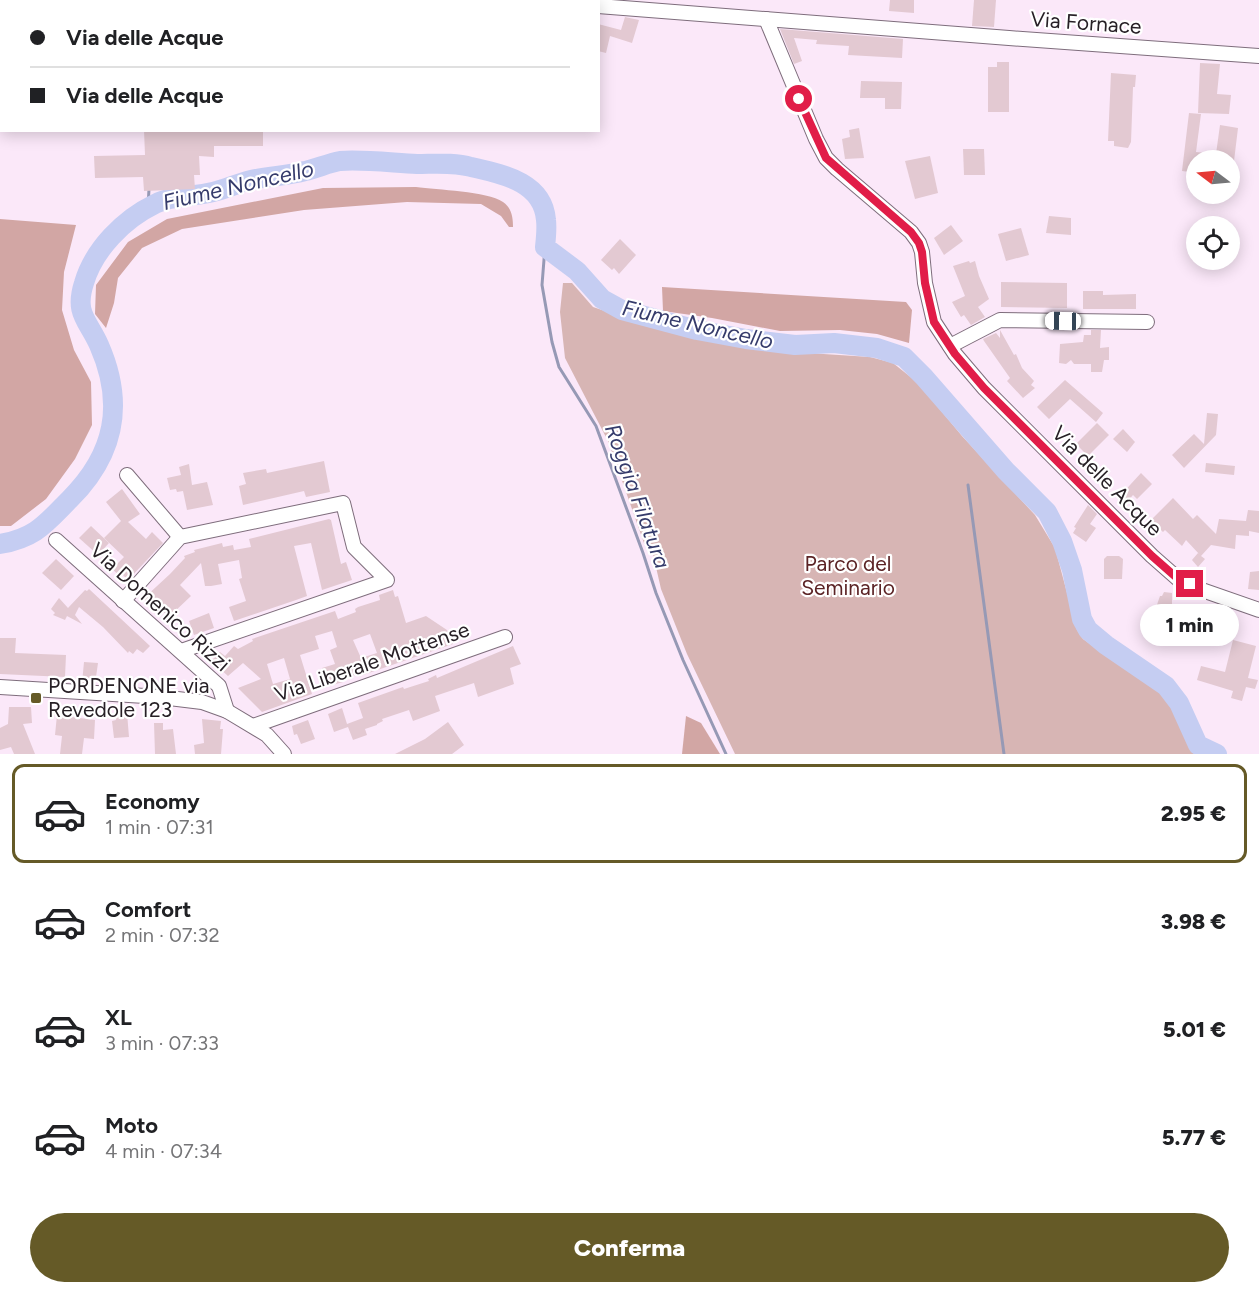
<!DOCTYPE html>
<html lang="it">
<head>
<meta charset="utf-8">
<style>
  :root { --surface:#fff; --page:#f6f6f6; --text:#202124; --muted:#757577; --line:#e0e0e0; --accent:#655a27 }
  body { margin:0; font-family:Figtree,sans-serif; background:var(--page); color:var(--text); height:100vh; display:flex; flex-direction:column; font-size:22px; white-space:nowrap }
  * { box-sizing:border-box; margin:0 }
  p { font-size:20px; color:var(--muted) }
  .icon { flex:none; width:33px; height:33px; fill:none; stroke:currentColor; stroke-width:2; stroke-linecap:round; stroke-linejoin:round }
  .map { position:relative; height:754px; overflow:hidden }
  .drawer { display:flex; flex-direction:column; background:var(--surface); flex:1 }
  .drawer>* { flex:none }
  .top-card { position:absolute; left:0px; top:0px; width:600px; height:132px; box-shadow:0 3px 15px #0003; display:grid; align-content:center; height:132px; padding:0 30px; background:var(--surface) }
  .needle { width:39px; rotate:286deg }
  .buttons { position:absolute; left:1186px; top:150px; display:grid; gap:12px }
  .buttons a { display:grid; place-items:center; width:54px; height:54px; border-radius:50%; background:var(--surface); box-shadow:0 3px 15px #0003; font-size:30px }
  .end { position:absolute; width:27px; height:27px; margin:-14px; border:8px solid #e11d48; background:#fff; box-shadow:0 0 0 3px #fff }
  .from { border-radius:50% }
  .bubble { position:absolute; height:42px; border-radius:21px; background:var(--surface); box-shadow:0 3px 15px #0003; font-size:20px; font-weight:800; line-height:42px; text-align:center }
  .car { position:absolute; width:18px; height:36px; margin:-18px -9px; border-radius:8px; box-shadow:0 0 4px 2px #0007; background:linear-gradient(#fff 24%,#345 0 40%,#fff 0 76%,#345 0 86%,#fff 0) }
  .top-card b { display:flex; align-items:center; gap:21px; height:57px; font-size:22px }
  .top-card b+b { border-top:2px solid var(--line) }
  .top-card i { width:15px; height:15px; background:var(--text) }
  ul { padding:10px 0 0; list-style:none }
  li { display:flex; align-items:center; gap:18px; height:99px; margin:0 12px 9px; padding:0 18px; border:3px solid transparent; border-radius:12px }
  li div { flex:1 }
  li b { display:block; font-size:22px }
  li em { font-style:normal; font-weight:800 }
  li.current { border-color:var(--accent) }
  li>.icon { width:54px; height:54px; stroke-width:1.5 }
  .action { display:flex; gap:12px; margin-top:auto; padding:12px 30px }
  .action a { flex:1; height:69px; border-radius:36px; background:var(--accent); color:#fff; font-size:24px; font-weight:800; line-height:69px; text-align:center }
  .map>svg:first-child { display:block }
</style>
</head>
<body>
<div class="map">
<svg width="1259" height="754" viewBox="0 0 1259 754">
  <rect width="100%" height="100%" fill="#fbe8f9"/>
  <!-- green -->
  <path fill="#d7b5b4" d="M 563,283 L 572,283 L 593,307 L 662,330 L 777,351 L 870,357 L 893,363 L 918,383 L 962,436 L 1035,515 L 1055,548 L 1077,630 L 1083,639 L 1162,694 L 1177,710 L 1201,752 L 1205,754 L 735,754 L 687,654 L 661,589 L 653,554 L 644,543 L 608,441 L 565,358 L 560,312 Z"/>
  <!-- forest -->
  <g fill="#d2a6a4">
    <path d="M 416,187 C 437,190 487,191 503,202 C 512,208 513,218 513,227 L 509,227 L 501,216 L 481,204 L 407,202 L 304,210 L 182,229 L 142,248 L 118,278 L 114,303 L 106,328 L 95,314 L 96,285 L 128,242 L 167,219 L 323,188 Z"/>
    <path d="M 0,219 L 76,225 L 64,272 L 62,310 L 74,350 L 91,382 L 92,425 L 75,459 L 46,499 L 11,526 L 0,526 Z"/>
    <path d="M 662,287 L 906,302 L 912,310 L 909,343 L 877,334 L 840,330 L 780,331 L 712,318 L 663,311 Z"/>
    <path d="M 686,716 L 701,723 L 720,754 L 682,754 Z"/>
  </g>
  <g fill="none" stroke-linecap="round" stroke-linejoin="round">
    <!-- stream -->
    <g stroke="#9699b5" stroke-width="3">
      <path d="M 161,2 L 161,0"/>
      <path d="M 148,207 L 149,189"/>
      <path d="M 545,247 L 542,285 L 552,342 L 559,367 L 596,426 L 643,553 L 656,593 L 683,660 L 726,754"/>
      <path d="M 968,485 L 1004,754"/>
    </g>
    <!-- river -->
    <path stroke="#c5cdf2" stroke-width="20" d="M 0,544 C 36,538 46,523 70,499 C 115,454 125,404 99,345 C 88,320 74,314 84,283 C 94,249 124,219 155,204 C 172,195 194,197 213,192 C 226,189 238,183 251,180 C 269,176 287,176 305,171 C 316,169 328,163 340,161 C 361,159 394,163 417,164 C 434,164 454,162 471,167 C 501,174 543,181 546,220 C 547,228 546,238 545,247 L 577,271 L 602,299 L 622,310 L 697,330 L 746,339 L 795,345 L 834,343 L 877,348 L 904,357 L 924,377 L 1006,471 L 1047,512 L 1062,541 L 1072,570 L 1082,619 L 1088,630 L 1106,645 L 1166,686 L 1179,703 L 1198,745 L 1217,754"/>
  </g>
  <!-- building -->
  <g fill="#e3c9d2" fill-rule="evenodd">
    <path d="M 890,0 L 914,0 L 914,13 L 889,11 Z"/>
    <path d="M 974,0 L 996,0 L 994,27 L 972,26 Z"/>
    <path d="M 625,17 L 639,20 L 632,43 L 610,36 L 606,53 L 598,51 L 598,24 L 621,30 Z"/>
    <path d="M 780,29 L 903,39 L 902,58 L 848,55 L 849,46 L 816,44 L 817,40 L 794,38 L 802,61 L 794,64 Z"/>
    <path d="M 997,62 L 1009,62 L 1009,112 L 988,112 L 988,67 L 997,67 Z"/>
    <path d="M 1200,63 L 1220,64 L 1217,94 L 1231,95 L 1229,114 L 1198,113 Z"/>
    <path d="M 1111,73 L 1136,75 L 1135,87 L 1133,87 L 1131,142 L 1128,148 L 1114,146 L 1114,141 L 1108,141 Z"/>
    <path d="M 861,81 L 902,82 L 901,109 L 885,109 L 885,98 L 860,98 Z"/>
    <path d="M 1189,113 L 1201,114 L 1196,152 L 1216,154 L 1220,125 L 1238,128 L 1234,161 L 1219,159 L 1219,160 L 1197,160 L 1197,173 L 1182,171 Z"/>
    <path d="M 859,128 L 864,158 L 845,159 L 842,139 L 850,137 L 849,130 Z"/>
    <path d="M 144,130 L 263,130 L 263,146 L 214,146 L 214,157 L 199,156 L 200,175 L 194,175 L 195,189 L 144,191 L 143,177 L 95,178 L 94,156 L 145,155 Z"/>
    <path d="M 963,149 L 984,149 L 985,175 L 964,175 Z"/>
    <path d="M 930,156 L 938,193 L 915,199 L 905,161 Z"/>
    <path d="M 1049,216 L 1071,218 L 1071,235 L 1046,233 Z"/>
    <path d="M 951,225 L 963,241 L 944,255 L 934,238 Z"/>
    <path d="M 1021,228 L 1029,255 L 1006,261 L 998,234 Z"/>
    <path d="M 620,239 L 636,255 L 619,274 L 614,268 L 612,270 L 601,260 Z"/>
    <path d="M 969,261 L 970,263 L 975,261 L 979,276 L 989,299 L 978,307 L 985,317 L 971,325 L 964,315 L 961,317 L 952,302 L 965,296 L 953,266 Z"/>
    <path d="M 1001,282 L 1067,283 L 1067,308 L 1001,307 Z"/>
    <path d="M 1083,291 L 1103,291 L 1103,295 L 1136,294 L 1136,309 L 1083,309 Z"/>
    <path d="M 1000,330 L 1014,355 L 1016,354 L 1022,368 L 1034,381 L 1031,385 L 1035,388 L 1023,398 L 1007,381 L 1010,378 L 984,341 L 983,339 L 996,333 L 1000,338 Z"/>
    <path d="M 1091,330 L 1101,330 L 1100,348 L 1109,347 L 1109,360 L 1104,360 L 1102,372 L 1091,372 L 1091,364 L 1074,364 L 1071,360 L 1066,364 L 1059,363 L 1060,344 L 1083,342 L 1084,335 L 1091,335 Z"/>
    <path d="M 1065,380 L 1103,413 L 1096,422 L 1070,399 L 1049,419 L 1037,407 Z"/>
    <path d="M 1207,413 L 1218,414 L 1216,435 L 1184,468 L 1172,455 L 1194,434 L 1204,444 Z"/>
    <path d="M 1097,423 L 1109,435 L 1088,456 L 1076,444 Z"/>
    <path d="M 1123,429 L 1135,442 L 1127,452 L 1113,439 Z"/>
    <path d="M 324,461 L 330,492 L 306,497 L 304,491 L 243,505 L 239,486 L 246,484 L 243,473 L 266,469 L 267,473 Z"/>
    <path d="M 1206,463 L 1235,466 L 1234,475 L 1205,472 Z"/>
    <path d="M 189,464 L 192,485 L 207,482 L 213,505 L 187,510 L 183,491 L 177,492 L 176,489 L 170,490 L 167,478 L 181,475 L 179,467 Z"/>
    <path d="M 1141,473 L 1152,484 L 1137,499 L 1133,495 L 1126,503 L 1119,497 Z"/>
    <path d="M 122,489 L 140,514 L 128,522 L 146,539 L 152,532 L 163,543 L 128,580 L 122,574 L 120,576 L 112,569 L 124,557 L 104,538 L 121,521 L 106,502 Z"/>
    <path d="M 1173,498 L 1193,519 L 1197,515 L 1216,534 L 1219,519 L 1246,521 L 1248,510 L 1259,511 L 1259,533 L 1249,531 L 1249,536 L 1236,535 L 1235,549 L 1211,545 L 1201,556 L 1205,559 L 1198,567 L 1192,560 L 1198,553 L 1200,555 L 1186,540 L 1182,546 L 1165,530 L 1163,532 L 1151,520 Z"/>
    <path d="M 1088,505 L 1097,514 L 1090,524 L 1096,528 L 1086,542 L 1073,533 L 1076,528 L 1074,527 Z"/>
    <path d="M 329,519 L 331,520 L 341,564 L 346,562 L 352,580 L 322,590 L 311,543 L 294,546 L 307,596 L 296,600 L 234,621 L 229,607 L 246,601 L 239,579 L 242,578 L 239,560 L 218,564 L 222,584 L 211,586 L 205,586 L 201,563 L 180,585 L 191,596 L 172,614 L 157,612 L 143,599 L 170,574 L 185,558 L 184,556 L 195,552 L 194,550 L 222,543 L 223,547 L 233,545 L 234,550 L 251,547 L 249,539 Z"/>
    <path d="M 91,526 L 109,543 L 98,555 L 79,538 Z"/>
    <path d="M 1107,556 L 1119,556 L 1123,559 L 1122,579 L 1104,579 L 1104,559 Z"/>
    <path d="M 56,559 L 74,576 L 61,590 L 42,573 Z"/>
    <path d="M 1259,571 L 1259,590 L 1248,589 L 1250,572 Z"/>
    <path d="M 89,589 L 150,646 L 143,653 L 137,649 L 133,654 L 129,651 L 128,653 L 103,627 L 79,607 L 75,615 L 82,624 L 67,616 L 65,620 L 53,615 L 55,613 L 51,609 L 59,598 L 68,608 L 85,590 L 87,591 Z"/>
    <path d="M 393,590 L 395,597 L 398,596 L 406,623 L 426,616 L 447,630 L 453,644 L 363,675 L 362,673 L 342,679 L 343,682 L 329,686 L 322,668 L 335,664 L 330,650 L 337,647 L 332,631 L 315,636 L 319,649 L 300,655 L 312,694 L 262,712 L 238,688 L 261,679 L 243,663 L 228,676 L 211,661 L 220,652 L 225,656 L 234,646 L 238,649 L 253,641 L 252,639 L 335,611 L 338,619 L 356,612 L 355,609 L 358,607 L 380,600 L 379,595 ZM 370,634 L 377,653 L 361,658 L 353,640 ZM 284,658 L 290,679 L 273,684 L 267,664 Z"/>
    <path d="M 1164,592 L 1172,593 L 1172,604 L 1184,606 L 1183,609 L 1198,614 L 1198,612 L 1215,618 L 1217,608 L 1224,607 L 1232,610 L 1230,640 L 1210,637 L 1175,624 L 1174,629 L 1150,625 L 1160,596 L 1162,596 Z"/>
    <path d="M 209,613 L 214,628 L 194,635 L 189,621 Z"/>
    <path d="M 0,638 L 16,638 L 15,653 L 66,655 L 65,677 L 0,674 Z"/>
    <path d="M 1233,640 L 1256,646 L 1248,678 L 1258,680 L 1255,689 L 1246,687 L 1242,701 L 1231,698 L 1233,691 L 1197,680 L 1201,666 L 1225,672 Z"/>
    <path d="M 513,646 L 521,664 L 510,668 L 514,684 L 478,697 L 474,683 L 435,696 L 440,711 L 413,721 L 409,710 L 382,719 L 383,721 L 377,724 L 377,725 L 365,729 L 367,735 L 353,740 L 348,727 L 334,732 L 328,714 L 342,708 L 347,724 L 363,718 L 358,703 L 403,687 L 404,689 L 429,681 L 428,679 L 436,675 L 437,678 Z"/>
    <path d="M 84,662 L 98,663 L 96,677 L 93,677 L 93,684 L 82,683 Z"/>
    <path d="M 9,707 L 31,707 L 32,723 L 23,724 L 35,754 L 14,754 L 11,747 L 0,750 L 0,728 L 8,724 Z"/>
    <path d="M 127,713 L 129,737 L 114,738 L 112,721 L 116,720 L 116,714 Z"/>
    <path d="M 57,715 L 95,720 L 94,739 L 84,738 L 82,754 L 60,754 L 62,736 L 55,735 Z"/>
    <path d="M 202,719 L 221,721 L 220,729 L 223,729 L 221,754 L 195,754 L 194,745 L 204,743 Z"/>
    <path d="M 308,720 L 315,739 L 301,744 L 297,734 L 294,735 L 292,726 Z"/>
    <path d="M 448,722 L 464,745 L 452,754 L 395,754 L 425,739 Z"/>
    <path d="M 154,723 L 163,723 L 163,730 L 173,729 L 176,754 L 155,754 Z"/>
  </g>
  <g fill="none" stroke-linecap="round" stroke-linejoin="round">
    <!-- minor casing -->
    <g stroke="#7e6d7c" stroke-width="16">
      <g id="minor">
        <path d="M 534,0 L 550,2"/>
        <path d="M 598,6 L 1009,38 L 1259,56"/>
        <path d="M 766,19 L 816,139 L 826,158 L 837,169 L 911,232 L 919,243 L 922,252 L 925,283 L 934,322 L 955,354 L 984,388 L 1152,556 L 1177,578 L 1202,590 L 1259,610"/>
        <path d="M 950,346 L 1000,320 L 1147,322"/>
        <path d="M 127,475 L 180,537"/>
        <path d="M 56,540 L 219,686 L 227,711"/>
        <path d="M 123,601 L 180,537 L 343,503 L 354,547 L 387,580 L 181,651"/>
        <path d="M 0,687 L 161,697 L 202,702 L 227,711 L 267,735 L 284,754"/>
        <path d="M 253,726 L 505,637"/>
      </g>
    </g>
    <!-- minor -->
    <use href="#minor" stroke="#fff" stroke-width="14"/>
  </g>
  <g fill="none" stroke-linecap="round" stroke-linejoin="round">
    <!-- route -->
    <path stroke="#e11d48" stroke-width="8" d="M 799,99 L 826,158 L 911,232 L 919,243 L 922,252 L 925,283 L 934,322 L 955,354 L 984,388 L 1152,556 L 1177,578 L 1190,584"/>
  </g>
  <!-- markers -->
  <rect fill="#655a27" stroke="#fff" stroke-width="2" x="30" y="692" width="12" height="12" rx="3"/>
  <g text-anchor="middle" stroke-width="4.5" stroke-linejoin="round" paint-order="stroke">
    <!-- street labels -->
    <g font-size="21" fill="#272026" stroke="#fff">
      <text transform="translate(1086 23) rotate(4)" y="7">Via Fornace</text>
      <text transform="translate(1107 481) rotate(45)" y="7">Via delle Acque</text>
      <text transform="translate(160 607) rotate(42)" y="7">Via Domenico Rizzi</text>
      <text transform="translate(372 662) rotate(-19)" y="7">Via Liberale Mottense</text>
    </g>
    <!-- park labels -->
    <g font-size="21" fill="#5b2325" stroke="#fff">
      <text x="848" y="571">Parco del<tspan x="848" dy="24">Seminario</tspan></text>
    </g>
    <!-- poi labels -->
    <g font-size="21" fill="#272026" stroke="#fff" text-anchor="start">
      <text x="48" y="693">PORDENONE via<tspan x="48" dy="24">Revedole 123</tspan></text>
    </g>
    <!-- water labels -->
    <g font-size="22" font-style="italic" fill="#353b6b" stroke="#fff">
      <text transform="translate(238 185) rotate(-13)" y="8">Fiume Noncello</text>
      <text transform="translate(698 324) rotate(13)" y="8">Fiume Noncello</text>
      <text transform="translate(638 496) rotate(70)" y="8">Roggia Filatura</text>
    </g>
  </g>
</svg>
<div class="buttons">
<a><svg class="needle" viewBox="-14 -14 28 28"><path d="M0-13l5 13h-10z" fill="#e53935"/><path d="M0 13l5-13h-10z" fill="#757577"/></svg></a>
<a><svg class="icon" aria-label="locate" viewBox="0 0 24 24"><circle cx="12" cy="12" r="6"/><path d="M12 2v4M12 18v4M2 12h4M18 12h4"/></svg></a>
</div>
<i class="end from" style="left:799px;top:99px"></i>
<i class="end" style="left:1190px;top:584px"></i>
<div class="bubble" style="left:1140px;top:604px;width:99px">1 min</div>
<i class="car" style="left:1063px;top:321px;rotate:271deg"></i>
<div class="top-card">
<b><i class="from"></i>Via delle Acque</b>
<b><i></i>Via delle Acque</b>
</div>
</div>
<section class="drawer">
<ul>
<li class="current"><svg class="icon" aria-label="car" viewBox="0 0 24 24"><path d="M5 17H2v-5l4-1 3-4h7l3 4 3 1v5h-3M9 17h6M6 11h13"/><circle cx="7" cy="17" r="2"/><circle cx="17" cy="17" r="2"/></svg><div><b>Economy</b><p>1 min · 07:31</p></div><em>2.95 €</em></li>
<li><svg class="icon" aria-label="car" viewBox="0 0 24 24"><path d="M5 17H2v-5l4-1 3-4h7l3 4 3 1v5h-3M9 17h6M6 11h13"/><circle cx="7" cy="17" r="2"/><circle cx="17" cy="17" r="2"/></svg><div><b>Comfort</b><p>2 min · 07:32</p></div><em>3.98 €</em></li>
<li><svg class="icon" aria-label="car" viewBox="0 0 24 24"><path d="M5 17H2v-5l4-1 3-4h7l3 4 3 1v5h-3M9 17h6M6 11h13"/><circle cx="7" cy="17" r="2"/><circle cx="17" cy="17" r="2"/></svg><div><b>XL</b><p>3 min · 07:33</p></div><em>5.01 €</em></li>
<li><svg class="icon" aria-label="car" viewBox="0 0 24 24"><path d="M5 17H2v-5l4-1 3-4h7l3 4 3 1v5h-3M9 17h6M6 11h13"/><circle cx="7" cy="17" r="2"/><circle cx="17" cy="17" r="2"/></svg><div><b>Moto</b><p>4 min · 07:34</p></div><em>5.77 €</em></li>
</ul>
<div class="action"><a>Conferma</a></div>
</section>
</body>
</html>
